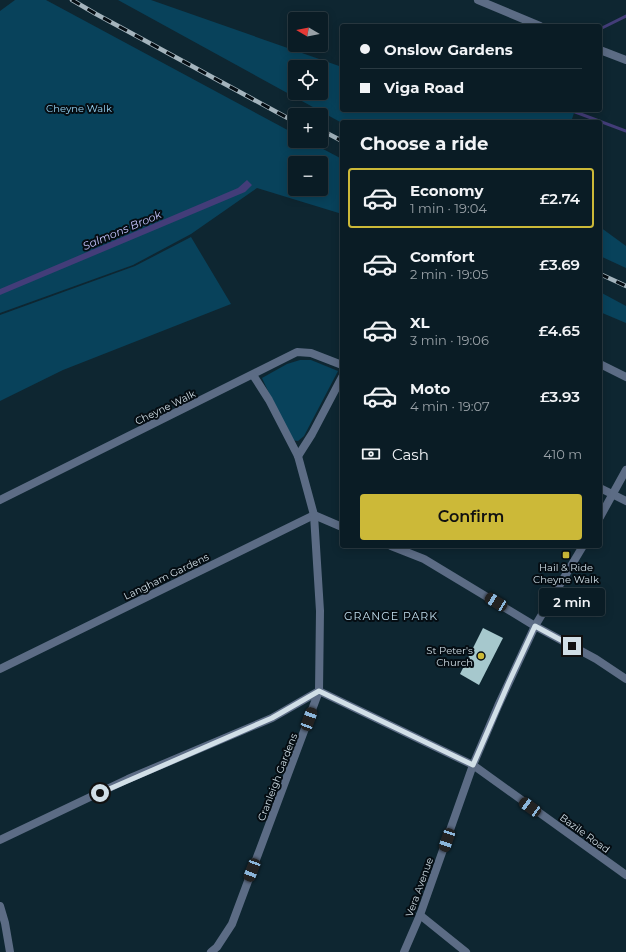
<!DOCTYPE html>
<html lang="en">
<head>
<meta charset="utf-8">
<style>
  :root { --surface:#0a1c25; --page:#13252d; --text:#f1f3f6; --muted:#99a1a7; --line:#2a3a42; --accent:#ccb938 }
  body { margin:0; font-family:Montserrat,sans-serif; background:var(--page); color:var(--text); height:100vh; display:flex; flex-direction:column; font-size:15px; white-space:nowrap }
  * { box-sizing:border-box; margin:0 }
  p { font-size:13px; color:var(--muted) }
  .icon { flex:none; width:22px; height:22px; fill:none; stroke:currentColor; stroke-width:2; stroke-linecap:round; stroke-linejoin:round }
  .map { position:relative; flex:1; overflow:hidden }
  .side { position:absolute; left:340px; top:120px; width:262px; height:428px; display:flex; flex-direction:column; background:var(--surface); border-radius:4px; box-shadow:0 2px 10px #0003,0 0 0 1px var(--line) }
  .side>* { flex:none }
  .banner { position:absolute; left:340px; top:24px; width:262px; height:88px; border-radius:4px; box-shadow:0 2px 10px #0003,0 0 0 1px var(--line); display:grid; align-content:center; height:88px; padding:0 20px; background:var(--surface) }
  .needle { width:26px; rotate:280deg }
  .buttons { position:absolute; left:288px; top:12px; display:grid; gap:8px }
  .buttons a { display:grid; place-items:center; width:40px; height:40px; border-radius:4px; background:var(--surface); box-shadow:0 2px 10px #0003,0 0 0 1px var(--line); font-size:20px }
  .end { position:absolute; width:18px; height:18px; margin:-9px; border:5px solid #d1dfe7; background:#111; box-shadow:0 0 0 2px #111 }
  .from { border-radius:50% }
  .bubble { position:absolute; height:28px; border-radius:4px; background:var(--surface); box-shadow:0 2px 10px #0003,0 0 0 1px var(--line); font-size:13px; font-weight:600; line-height:28px; text-align:center }
  .car { position:absolute; width:12px; height:24px; margin:-12px -6px; border-radius:5px; box-shadow:0 0 3px 1px #0007; background:linear-gradient(#222 24%,#8ab4d8 0 40%,#222 0 76%,#8ab4d8 0 86%,#222 0) }
  .banner b { display:flex; align-items:center; gap:14px; height:38px; font-size:15px }
  .banner b+b { border-top:1px solid var(--line) }
  .banner i { width:10px; height:10px; background:var(--text) }
  ul { padding:0; list-style:none }
  li { display:flex; align-items:center; gap:12px; height:60px; margin:0 8px 6px; padding:0 12px; border:2px solid transparent; border-radius:4px }
  li div { flex:1 }
  li b { display:block; font-size:15px }
  li em { font-style:normal; font-weight:600 }
  li.current { border-color:var(--accent) }
  li>.icon { width:36px; height:36px; stroke-width:1.5 }
  h2 { padding:0 20px; font-size:18px; line-height:48px }
  .pay { display:flex; align-items:center; gap:10px; height:44px; padding:0 20px; font-size:15px }
  .pay p { margin-inline-start:auto }
  .action { display:flex; gap:8px; margin-top:auto; padding:8px 20px }
  .action a { flex:1; height:46px; border-radius:4px; background:var(--accent); color:#111; font-size:16px; font-weight:600; line-height:46px; text-align:center }
  .map>svg:first-child { display:block }
</style>
</head>
<body>
<div class="map">
<svg width="626" height="952" viewBox="0 0 626 952">
  <rect width="100%" height="100%" fill="#0e2631"/>
  <!-- green -->
  <g fill="#08425b" fill-rule="evenodd">
    <path d="M 15,0 L 46,0 L 295,134 L 295,141 L 308,141 L 342,159 L 342,214 L 257,188 L 191,234 L 133,265 L 0,313 L 0,11 ZM 295,163 L 321,163 L 321,189 L 295,189 Z"/>
    <path d="M 118,0 L 151,0 L 342,67 L 342,110 L 575,110 L 571,122 L 342,123 ZM 295,67 L 321,67 L 321,93 L 295,93 Z"/>
    <path d="M 600,227 L 626,246 L 626,268 L 600,256 Z"/>
    <path d="M 191,237 L 231,304 L 63,370 L 0,401 L 0,315 L 135,266 Z"/>
    <path d="M 600,292 L 626,306 L 626,323 L 600,312 Z"/>
    <path d="M 300,360 L 311,360 L 338,371 L 304,436 L 298,441 L 291,440 L 262,378 L 287,364 Z"/>
  </g>
  <!-- water -->
  <path fill="#433d79" d="M 247,180 L 252,185 L 245,192 L 0,295 L 0,289 L 238,188 Z"/>
  <g fill="none" stroke-linecap="round" stroke-linejoin="round">
    <!-- stream -->
    <g stroke="#433d79" stroke-width="3">
      <path d="M 600,29 L 626,16"/>
      <path d="M 570,110 L 626,131"/>
    </g>
  </g>
  <!-- building -->
  <path fill="#a6c8cd" d="M 483,628 L 503,638 L 479,685 L 460,674 Z"/>
  <g fill="none" stroke-linecap="round" stroke-linejoin="round">
    <!-- street -->
    <g stroke="#5c6c85" stroke-width="8">
      <path d="M 478,0 L 540,26"/>
      <path d="M 600,50 L 626,60"/>
      <path d="M 600,364 L 626,377"/>
      <path d="M 298,456 L 312,434 L 342,377"/>
      <path d="M 600,488 L 626,501"/>
      <path d="M 0,500 L 297,352 L 311,353 L 342,365"/>
      <path d="M 600,517 L 626,470"/>
      <path d="M 391,546 L 424,559 L 535,626 L 596,659 L 626,679"/>
      <path d="M 0,669 L 314,515 L 342,527"/>
      <path d="M 0,840 L 128,779 L 272,718 L 319,691 L 473,765 L 626,875"/>
      <path d="M 0,906 L 5,923 L 10,952"/>
      <path d="M 420,915 L 466,952"/>
      <path d="M 211,952 L 217,947 L 232,924 L 319,691 L 320,611 L 314,515 L 298,456 L 269,400 L 253,375"/>
      <path d="M 404,952 L 420,915 L 473,765 L 498,706 L 535,626 L 583,546"/>
    </g>
    <!-- rail casing -->
    <g stroke="#a4b4bd" stroke-width="4.5">
      <g id="rail">
        <path d="M 72,0 L 96,14 L 295,122"/>
        <path d="M 321,130 L 342,141"/>
        <path d="M 600,274 L 626,286"/>
      </g>
    </g>
    <!-- rail -->
    <use href="#rail" stroke="#050d13" stroke-width="3" stroke-dasharray="9" stroke-linecap="butt"/>
  </g>
  <g fill="none" stroke-linecap="round" stroke-linejoin="round">
    <!-- route -->
    <path stroke="#d1dfe7" stroke-width="5" d="M 100,793 L 272,718 L 319,691 L 473,765 L 509,682 L 535,626 L 572,646"/>
  </g>
  <!-- markers -->
  <g fill="#ccb938" stroke="#050d13" stroke-width="1.5">
    <rect x="562" y="551" width="8" height="8" rx="2"/>
    <circle cx="481" cy="656" r="4"/>
  </g>
  <g text-anchor="middle" stroke-width="4" stroke-linejoin="round" paint-order="stroke">
    <!-- park labels -->
    <g font-size="10" fill="#97d4f4" stroke="#050d13">
      <text x="79" y="112">Cheyne Walk</text>
    </g>
    <!-- street labels -->
    <g font-size="10" fill="#d1dfe7" stroke="#050d13">
      <text transform="translate(165 407) rotate(-26)" y="4">Cheyne Walk</text>
      <text transform="translate(166 576) rotate(-26)" y="4">Langham Gardens</text>
      <text transform="translate(277 777) rotate(-69)" y="4">Cranleigh Gardens</text>
      <text transform="translate(585 833) rotate(36)" y="4">Bazile Road</text>
      <text transform="translate(419 887) rotate(-70)" y="4">Vera Avenue</text>
    </g>
    <!-- poi labels -->
    <g font-size="10" fill="#d1dfe7" stroke="#050d13">
      <text x="566" y="571">Hail &amp; Ride<tspan x="566" dy="12">Cheyne Walk</tspan></text>
      <text x="473" y="654" text-anchor="end">St Peter's<tspan x="473" dy="12">Church</tspan></text>
    </g>
    <!-- water labels -->
    <g font-size="11" font-style="italic" fill="#c4c3fb" stroke="#050d13">
      <text transform="translate(122 230) rotate(-23)" y="4">Salmons Brook</text>
    </g>
    <!-- neighbourhood labels -->
    <g font-size="11" letter-spacing="1" fill="#c3dfef" stroke="#050d13">
      <text x="391" y="620">GRANGE PARK</text>
    </g>
  </g>
</svg>
<div class="buttons">
<a><svg class="needle" viewBox="-14 -14 28 28"><path d="M0-13l5 13h-10z" fill="#e53935"/><path d="M0 13l5-13h-10z" fill="#99a1a7"/></svg></a>
<a><svg class="icon" aria-label="locate" viewBox="0 0 24 24"><circle cx="12" cy="12" r="6"/><path d="M12 2v4M12 18v4M2 12h4M18 12h4"/></svg></a>
<a>+</a>
<a>−</a>
</div>
<i class="end from" style="left:100px;top:793px"></i>
<i class="end" style="left:572px;top:646px"></i>
<div class="bubble" style="left:539px;top:588px;width:66px">2 min</div>
<i class="car" style="left:496px;top:602px;rotate:301deg"></i>
<i class="car" style="left:309px;top:719px;rotate:20deg"></i>
<i class="car" style="left:530px;top:807px;rotate:306deg"></i>
<i class="car" style="left:447px;top:840px;rotate:199deg"></i>
<i class="car" style="left:252px;top:870px;rotate:201deg"></i>
<div class="banner">
<b><i class="from"></i>Onslow Gardens</b>
<b><i></i>Viga Road</b>
</div>
<section class="side">
<h2>Choose a ride</h2>
<ul>
<li class="current"><svg class="icon" aria-label="car" viewBox="0 0 24 24"><path d="M5 17H2v-5l4-1 3-4h7l3 4 3 1v5h-3M9 17h6M6 11h13"/><circle cx="7" cy="17" r="2"/><circle cx="17" cy="17" r="2"/></svg><div><b>Economy</b><p>1 min · 19:04</p></div><em>£2.74</em></li>
<li><svg class="icon" aria-label="car" viewBox="0 0 24 24"><path d="M5 17H2v-5l4-1 3-4h7l3 4 3 1v5h-3M9 17h6M6 11h13"/><circle cx="7" cy="17" r="2"/><circle cx="17" cy="17" r="2"/></svg><div><b>Comfort</b><p>2 min · 19:05</p></div><em>£3.69</em></li>
<li><svg class="icon" aria-label="car" viewBox="0 0 24 24"><path d="M5 17H2v-5l4-1 3-4h7l3 4 3 1v5h-3M9 17h6M6 11h13"/><circle cx="7" cy="17" r="2"/><circle cx="17" cy="17" r="2"/></svg><div><b>XL</b><p>3 min · 19:06</p></div><em>£4.65</em></li>
<li><svg class="icon" aria-label="car" viewBox="0 0 24 24"><path d="M5 17H2v-5l4-1 3-4h7l3 4 3 1v5h-3M9 17h6M6 11h13"/><circle cx="7" cy="17" r="2"/><circle cx="17" cy="17" r="2"/></svg><div><b>Moto</b><p>4 min · 19:07</p></div><em>£3.93</em></li>
</ul>
<div class="pay"><svg class="icon" aria-label="cash" viewBox="0 0 24 24"><path d="M3 7h18v10H3z"/><circle cx="12" cy="12" r="2"/></svg>Cash<p>410 m</p></div>
<div class="action"><a>Confirm</a></div>
</section>
</div>
</body>
</html>
